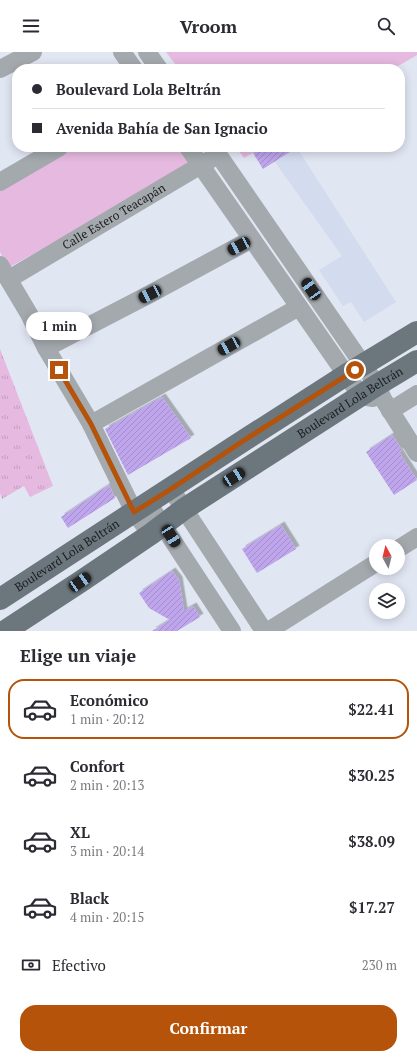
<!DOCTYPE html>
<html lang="es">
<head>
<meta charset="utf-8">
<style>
  :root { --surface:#fff; --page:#f2f2f3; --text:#2b2b33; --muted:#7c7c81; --line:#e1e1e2; --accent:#b45309 }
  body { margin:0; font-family:"PT Serif",serif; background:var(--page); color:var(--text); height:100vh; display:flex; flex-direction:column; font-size:15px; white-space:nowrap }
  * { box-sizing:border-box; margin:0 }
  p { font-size:13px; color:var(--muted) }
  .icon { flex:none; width:22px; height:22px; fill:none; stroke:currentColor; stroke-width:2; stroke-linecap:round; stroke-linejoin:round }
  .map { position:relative; height:579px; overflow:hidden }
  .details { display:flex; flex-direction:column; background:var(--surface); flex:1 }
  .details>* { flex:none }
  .top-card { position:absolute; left:12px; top:12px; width:393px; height:88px; border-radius:16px; box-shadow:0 2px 10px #0003; display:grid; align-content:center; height:88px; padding:0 20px; background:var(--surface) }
  .needle { width:26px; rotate:353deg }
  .buttons { position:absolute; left:369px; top:487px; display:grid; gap:8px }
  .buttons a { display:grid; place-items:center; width:36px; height:36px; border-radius:50%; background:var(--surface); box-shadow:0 2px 10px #0003; font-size:20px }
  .end { position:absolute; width:18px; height:18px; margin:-9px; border:5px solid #b45309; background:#fff; box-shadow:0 0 0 2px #fff }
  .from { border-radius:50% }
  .bubble { position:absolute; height:28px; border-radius:14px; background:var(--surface); box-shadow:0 2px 10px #0003; font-size:13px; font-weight:600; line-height:28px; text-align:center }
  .car { position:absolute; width:12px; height:24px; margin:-12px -6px; border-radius:5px; box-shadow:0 0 3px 1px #0007; background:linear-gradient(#222 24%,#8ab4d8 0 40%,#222 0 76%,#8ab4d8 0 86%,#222 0) }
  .top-card b { display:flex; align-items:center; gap:14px; height:38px; font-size:15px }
  .top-card b+b { border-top:1px solid var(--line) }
  .top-card i { width:10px; height:10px; background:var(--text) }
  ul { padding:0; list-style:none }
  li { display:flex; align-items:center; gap:12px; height:60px; margin:0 8px 6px; padding:0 12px; border:2px solid transparent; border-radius:16px }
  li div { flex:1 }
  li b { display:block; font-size:15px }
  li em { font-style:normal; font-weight:600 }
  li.on { border-color:var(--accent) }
  li>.icon { width:36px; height:36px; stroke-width:1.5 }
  h2 { padding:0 20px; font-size:18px; line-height:48px }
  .pay { display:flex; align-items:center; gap:10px; height:44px; padding:0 20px; font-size:15px }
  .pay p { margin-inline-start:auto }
  .cta { display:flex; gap:8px; margin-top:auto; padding:8px 20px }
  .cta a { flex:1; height:46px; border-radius:16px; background:var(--accent); color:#fff; font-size:16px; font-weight:600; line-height:46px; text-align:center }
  header { display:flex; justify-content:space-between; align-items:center; height:52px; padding:0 20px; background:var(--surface); font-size:18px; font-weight:600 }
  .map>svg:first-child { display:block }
</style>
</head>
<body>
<header><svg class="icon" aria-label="menu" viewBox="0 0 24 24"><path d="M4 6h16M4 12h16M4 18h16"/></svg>Vroom<svg class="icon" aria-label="search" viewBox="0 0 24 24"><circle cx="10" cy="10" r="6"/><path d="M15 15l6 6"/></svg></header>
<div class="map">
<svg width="417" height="579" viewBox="0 0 417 579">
  <defs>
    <pattern id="grass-tufts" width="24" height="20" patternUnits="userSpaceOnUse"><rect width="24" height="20" fill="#e6b9e0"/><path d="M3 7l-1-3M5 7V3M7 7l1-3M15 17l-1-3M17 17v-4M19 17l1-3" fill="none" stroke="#c59ec0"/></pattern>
    <pattern id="building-hatch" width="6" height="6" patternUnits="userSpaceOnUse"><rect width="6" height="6" fill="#bea5ec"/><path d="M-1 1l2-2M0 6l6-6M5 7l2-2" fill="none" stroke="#a38dca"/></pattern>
    <filter id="shadow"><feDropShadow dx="3.5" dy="-3.5" stdDeviation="0" flood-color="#0004"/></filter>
  </defs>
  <rect width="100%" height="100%" fill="#e1e6f3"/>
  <!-- built -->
  <path fill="#d3dbef" d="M 297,96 L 396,250 L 364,270 L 351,250 L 343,254 L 319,218 L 342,204 L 275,110 Z"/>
  <!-- grass -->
  <path fill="url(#grass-tufts)" d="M 0,297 L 53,434 L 30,445 L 24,434 L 2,447 L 0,441 Z"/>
  <!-- park -->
  <g fill="#e6b9e0">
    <path d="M 166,0 L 417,0 L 417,3 L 393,17 L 179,17 Z"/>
    <path d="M 77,95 L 180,95 L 192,113 L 8,216 L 0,200 L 0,139 Z"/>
    <path d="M 236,95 L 263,95 L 244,106 Z"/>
  </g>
  <!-- building -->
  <g fill="url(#building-hatch)" filter="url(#shadow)">
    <path d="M 263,95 L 298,95 L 263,117 L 253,101 Z"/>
    <path d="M 162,345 L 191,386 L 128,423 L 105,377 Z"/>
    <path d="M 392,383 L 402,398 L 399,400 L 417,428 L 394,443 L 366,400 Z"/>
    <path d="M 109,433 L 115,446 L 68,476 L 61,465 Z"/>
    <path d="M 281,473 L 296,497 L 257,521 L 242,497 Z"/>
    <path d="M 172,519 L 179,528 L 184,559 L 193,554 L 200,565 L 177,579 L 152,579 L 170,568 L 149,556 L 139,541 Z"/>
  </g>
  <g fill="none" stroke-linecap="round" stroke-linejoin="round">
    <!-- minor -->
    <g stroke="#a3a9ad" stroke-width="18">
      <path d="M 122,0 L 134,17"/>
      <path d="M 147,0 L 159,17"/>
      <path d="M 0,17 L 33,0"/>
      <path d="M 188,95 L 361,344 L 373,346"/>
      <path d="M 213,95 L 377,333 L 383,347 L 417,401"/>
      <path d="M 0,130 L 60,95"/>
      <path d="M 0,213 L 29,262 L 46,296 L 91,372 L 134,460 L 151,482"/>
      <path id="s1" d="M 9,227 L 211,107"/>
      <path d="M 46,296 L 150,242 L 252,187"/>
      <path d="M 390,359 L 417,342"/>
      <path d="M 91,372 L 299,255"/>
      <path d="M 171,437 L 264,579"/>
      <path d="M 148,451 L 232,579"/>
      <path d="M 398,497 L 417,485"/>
      <path d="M 268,579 L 376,511"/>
    </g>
    <!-- major -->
    <g stroke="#6c767d" stroke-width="22">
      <path id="s2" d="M 0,547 L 243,389 L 346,323 L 417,280"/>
      <path id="s3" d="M 5,579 L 80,530 L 151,482 L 184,457 L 377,333 L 417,309"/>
    </g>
  </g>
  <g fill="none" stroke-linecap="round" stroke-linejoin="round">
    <!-- route -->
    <path stroke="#b45309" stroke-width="5" d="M 59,318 L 91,372 L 134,460 L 171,437 L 243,389 L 355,318"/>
  </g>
  <g text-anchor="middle" stroke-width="3" stroke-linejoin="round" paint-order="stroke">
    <!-- street labels -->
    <g font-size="12" fill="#1a1c21" stroke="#eff3fe">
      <text dy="4" stroke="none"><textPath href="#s1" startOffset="122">Calle Estero Teacapán</textPath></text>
      <text dy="4" stroke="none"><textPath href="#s3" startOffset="414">Boulevard Lola Beltrán</textPath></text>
      <text dy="4" stroke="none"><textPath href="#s2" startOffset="80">Boulevard Lola Beltrán</textPath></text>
    </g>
  </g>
</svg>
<div class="buttons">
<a><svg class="needle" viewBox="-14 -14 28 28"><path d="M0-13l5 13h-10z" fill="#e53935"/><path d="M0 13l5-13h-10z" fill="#7c7c81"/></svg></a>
<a><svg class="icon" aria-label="layers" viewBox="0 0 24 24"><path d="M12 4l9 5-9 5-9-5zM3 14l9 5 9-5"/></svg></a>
</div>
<i class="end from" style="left:355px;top:318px"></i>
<i class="end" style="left:59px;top:318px"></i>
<div class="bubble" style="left:26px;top:260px;width:66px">1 min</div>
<i class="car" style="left:239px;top:194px;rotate:242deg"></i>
<i class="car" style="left:311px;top:237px;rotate:325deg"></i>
<i class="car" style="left:150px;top:242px;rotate:243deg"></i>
<i class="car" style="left:229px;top:294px;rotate:241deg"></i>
<i class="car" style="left:234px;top:425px;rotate:57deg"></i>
<i class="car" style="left:171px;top:484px;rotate:147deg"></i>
<i class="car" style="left:80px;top:530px;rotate:56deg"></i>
<div class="top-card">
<b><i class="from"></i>Boulevard Lola Beltrán</b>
<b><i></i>Avenida Bahía de San Ignacio</b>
</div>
</div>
<section class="details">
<h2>Elige un viaje</h2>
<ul>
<li class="on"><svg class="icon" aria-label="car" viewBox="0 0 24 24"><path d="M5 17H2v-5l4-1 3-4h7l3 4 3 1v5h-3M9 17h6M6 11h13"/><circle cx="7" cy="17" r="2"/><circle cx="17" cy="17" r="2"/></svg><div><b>Económico</b><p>1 min · 20:12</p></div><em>$22.41</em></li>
<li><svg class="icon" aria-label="car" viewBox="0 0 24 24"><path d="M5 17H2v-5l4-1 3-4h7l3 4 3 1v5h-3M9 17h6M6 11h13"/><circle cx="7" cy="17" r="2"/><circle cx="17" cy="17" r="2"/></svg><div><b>Confort</b><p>2 min · 20:13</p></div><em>$30.25</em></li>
<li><svg class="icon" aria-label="car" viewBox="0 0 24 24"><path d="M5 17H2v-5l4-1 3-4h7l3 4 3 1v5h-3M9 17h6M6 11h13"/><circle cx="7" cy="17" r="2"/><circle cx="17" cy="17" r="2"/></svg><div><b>XL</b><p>3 min · 20:14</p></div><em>$38.09</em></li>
<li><svg class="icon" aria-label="car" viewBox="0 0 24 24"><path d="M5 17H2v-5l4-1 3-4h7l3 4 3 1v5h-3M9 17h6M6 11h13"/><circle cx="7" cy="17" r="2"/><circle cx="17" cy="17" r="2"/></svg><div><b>Black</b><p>4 min · 20:15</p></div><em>$17.27</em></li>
</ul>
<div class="pay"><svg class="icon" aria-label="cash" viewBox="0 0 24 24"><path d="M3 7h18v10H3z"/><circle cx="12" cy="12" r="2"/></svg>Efectivo<p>230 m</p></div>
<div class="cta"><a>Confirmar</a></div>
</section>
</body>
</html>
